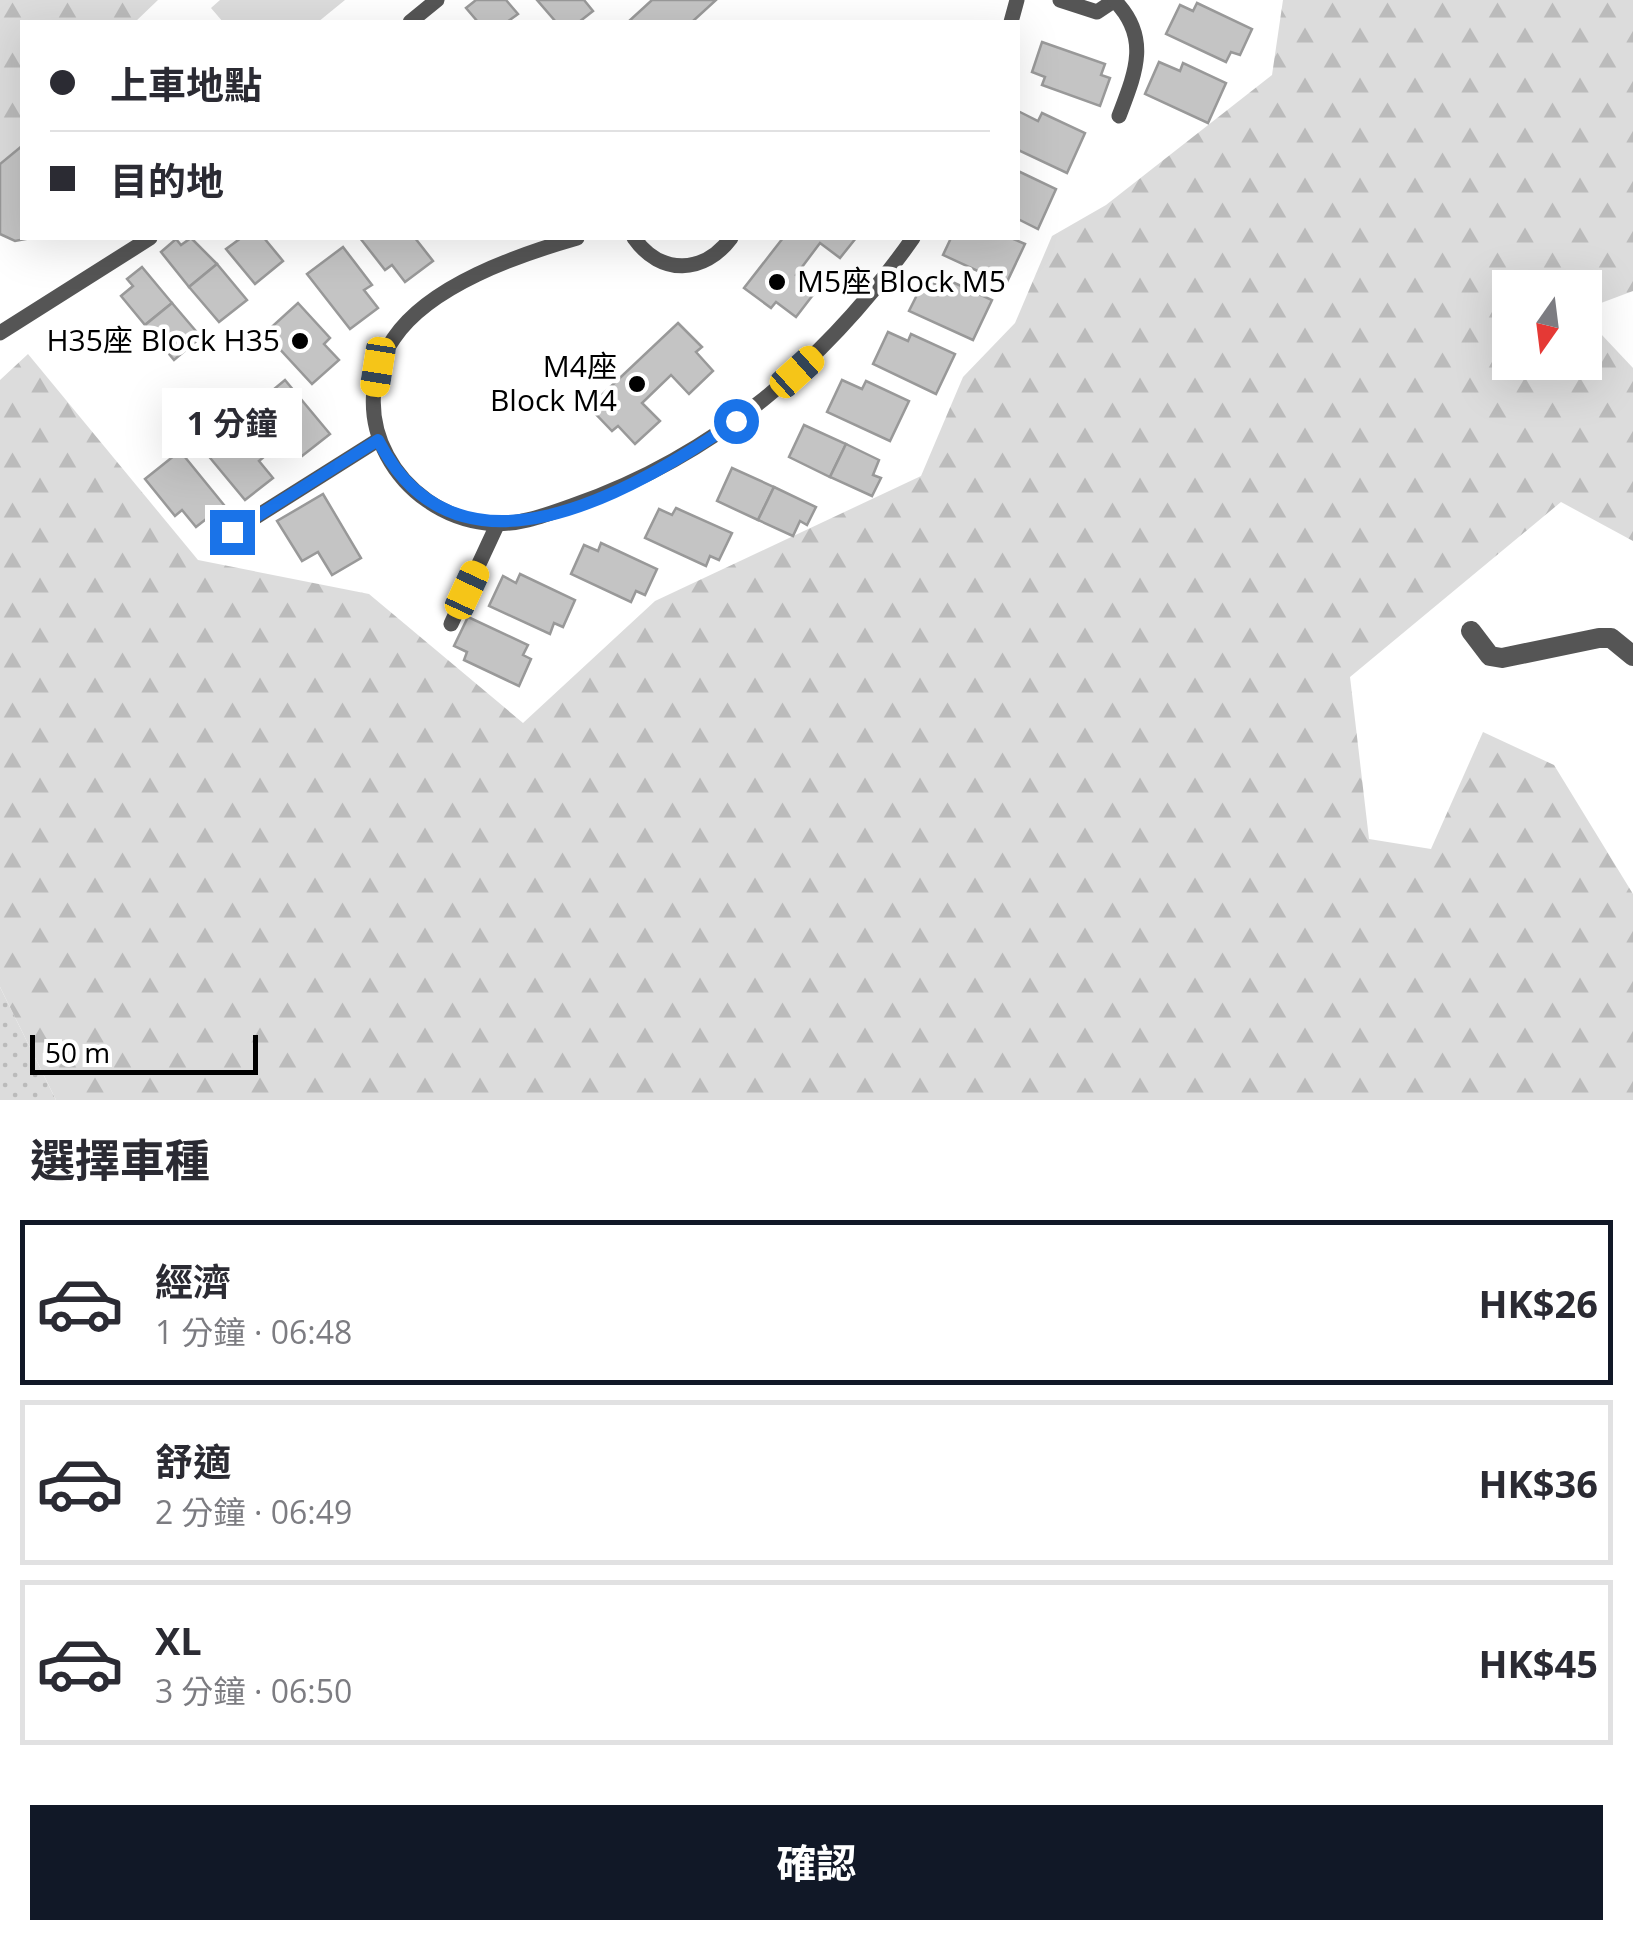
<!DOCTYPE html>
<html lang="zh-TW">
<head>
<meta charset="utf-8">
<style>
  :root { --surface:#fff; --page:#f2f2f3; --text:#2b2b33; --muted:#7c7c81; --line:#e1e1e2; --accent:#111827 }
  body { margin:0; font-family:"Open Sans","Noto Sans TC",sans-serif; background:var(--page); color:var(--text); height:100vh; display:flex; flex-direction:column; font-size:38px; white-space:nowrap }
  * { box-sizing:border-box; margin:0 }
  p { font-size:32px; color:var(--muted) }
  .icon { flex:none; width:55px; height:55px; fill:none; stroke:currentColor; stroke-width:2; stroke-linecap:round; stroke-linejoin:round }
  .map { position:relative; height:1100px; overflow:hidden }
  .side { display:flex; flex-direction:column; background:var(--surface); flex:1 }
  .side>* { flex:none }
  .top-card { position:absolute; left:20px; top:20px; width:1000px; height:220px; border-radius:0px; box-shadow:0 10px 40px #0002; display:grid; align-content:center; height:220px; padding:0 30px; background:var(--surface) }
  .needle { width:65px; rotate:194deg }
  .buttons { position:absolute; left:1492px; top:270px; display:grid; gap:20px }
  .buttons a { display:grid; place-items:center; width:110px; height:110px; border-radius:0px; background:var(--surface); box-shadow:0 10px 40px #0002; font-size:50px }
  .scale { position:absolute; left:30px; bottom:25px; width:228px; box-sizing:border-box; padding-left:10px; border:5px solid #000; border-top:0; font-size:28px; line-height:35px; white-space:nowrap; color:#000; -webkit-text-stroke:8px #fff; paint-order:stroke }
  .end { position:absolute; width:45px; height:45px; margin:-22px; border:12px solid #1a73e8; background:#fff; box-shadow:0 0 0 5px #fff }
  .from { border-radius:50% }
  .bubble { position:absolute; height:70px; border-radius:0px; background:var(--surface); box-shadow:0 10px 40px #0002; font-size:32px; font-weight:700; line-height:70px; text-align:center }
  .car { position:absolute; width:30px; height:60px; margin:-30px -15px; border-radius:12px; box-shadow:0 0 8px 2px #0007; background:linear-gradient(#f5c518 24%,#345 0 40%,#f5c518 0 76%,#345 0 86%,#f5c518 0) }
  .top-card b { display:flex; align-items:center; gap:35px; height:95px; font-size:38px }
  .top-card b+b { border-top:2px solid var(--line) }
  .top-card i { width:25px; height:25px; background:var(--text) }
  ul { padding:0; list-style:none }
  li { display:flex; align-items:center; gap:30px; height:165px; margin:0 20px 15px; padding:0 10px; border:5px solid var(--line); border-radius:0px }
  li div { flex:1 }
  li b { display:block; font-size:38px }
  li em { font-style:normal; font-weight:700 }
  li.active { border-color:var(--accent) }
  li>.icon { width:90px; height:90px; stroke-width:1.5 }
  h2 { padding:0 30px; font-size:45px; line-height:120px }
  .action { display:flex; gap:20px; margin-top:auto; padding:20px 30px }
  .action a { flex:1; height:115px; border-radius:0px; background:var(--accent); color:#fff; font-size:40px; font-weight:700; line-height:115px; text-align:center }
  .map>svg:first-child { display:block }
</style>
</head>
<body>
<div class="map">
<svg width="1633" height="1100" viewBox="0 0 1633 1100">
  <defs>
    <pattern id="grass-dots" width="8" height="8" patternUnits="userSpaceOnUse" patternTransform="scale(2.5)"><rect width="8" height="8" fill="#dcdcdc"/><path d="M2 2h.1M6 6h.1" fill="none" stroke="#bbb" stroke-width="1.8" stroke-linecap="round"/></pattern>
    <pattern id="forest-firs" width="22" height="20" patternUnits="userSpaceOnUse" patternTransform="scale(2.5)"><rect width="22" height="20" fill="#dcdcdc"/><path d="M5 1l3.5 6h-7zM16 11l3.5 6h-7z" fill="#bbb"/></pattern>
  </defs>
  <rect width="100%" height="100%" fill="#fff"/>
  <!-- grass -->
  <path fill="url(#grass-dots)" d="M 0,987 L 56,1100 L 0,1100 Z"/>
  <!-- forest -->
  <g fill="url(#forest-firs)">
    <path d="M 0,0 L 158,0 L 135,22 L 22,22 L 22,146 L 0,164 Z"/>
    <path d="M 1283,0 L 1633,0 L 1633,291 L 1585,309 L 1585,288 L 1510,288 L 1510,362 L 1585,362 L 1585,317 L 1633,368 L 1633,541 L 1561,502 L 1350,677 L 1369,839 L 1431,849 L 1483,732 L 1554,765 L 1633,894 L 1633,1100 L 56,1100 L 0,987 L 0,380 L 28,354 L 198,560 L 369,594 L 523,723 L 655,601 L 921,476 L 963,377 L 1015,323 L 1052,236 L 1106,205 L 1272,75 Z"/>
  </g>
  <!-- pitch -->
  <path fill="#dcdcdc" d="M 220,0 L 345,0 L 318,22 L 223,22 L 211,8 Z"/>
  <!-- building -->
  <g fill="#c4c4c4" stroke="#999" stroke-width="2.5">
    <path d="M 476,0 L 506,0 L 518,14 L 507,22 L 478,22 L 466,8 Z"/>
    <path d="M 537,0 L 584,0 L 593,11 L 579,22 L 556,22 Z"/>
    <path d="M 652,0 L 716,0 L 692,22 L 628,22 Z"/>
    <path d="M 1197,3 L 1252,29 L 1240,55 L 1231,52 L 1226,62 L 1166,34 L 1180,5 L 1193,11 Z"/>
    <path d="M 1042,42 L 1105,64 L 1101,75 L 1110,78 L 1100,106 L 1042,85 L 1045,77 L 1032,72 Z"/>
    <path d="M 1159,62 L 1180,71 L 1183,63 L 1226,83 L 1208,123 L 1145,94 Z"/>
    <path d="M 1018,111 L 1038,121 L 1042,113 L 1085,133 L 1067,173 L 1018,150 Z"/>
    <path d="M 22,146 L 22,238 L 31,238 L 15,241 L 0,234 L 0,164 Z"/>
    <path d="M 1018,171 L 1056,189 L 1038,229 L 1018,219 Z"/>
    <path d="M 191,238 L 217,264 L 189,287 L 161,252 L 176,239 L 181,245 Z"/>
    <path d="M 241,238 L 264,238 L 283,261 L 255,284 L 226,249 Z"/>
    <path d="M 360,238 L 415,238 L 433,261 L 405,282 L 392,265 L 385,270 Z"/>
    <path d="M 783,238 L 856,238 L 840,258 L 820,243 L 796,275 L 816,291 L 796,317 L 776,302 L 771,308 L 744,288 Z"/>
    <path d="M 951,238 L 1011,238 L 1025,244 L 1006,284 L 943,255 Z"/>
    <path d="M 343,247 L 372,285 L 364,290 L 378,308 L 350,329 L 307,274 Z"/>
    <path d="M 217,264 L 247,300 L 219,322 L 189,287 Z"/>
    <path d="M 142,267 L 172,303 L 145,325 L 121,296 L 133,286 L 127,279 Z"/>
    <path d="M 925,279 L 944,288 L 948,280 L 992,300 L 973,340 L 909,311 Z"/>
    <path d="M 172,303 L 201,337 L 174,360 L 145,325 Z"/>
    <path d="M 298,303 L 330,338 L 324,344 L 339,360 L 312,384 L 265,333 Z"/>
    <path d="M 678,323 L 702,347 L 696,352 L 713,371 L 689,394 L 671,375 L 642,403 L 660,421 L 635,444 L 618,426 L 612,431 L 589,407 Z"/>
    <path d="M 888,332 L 908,341 L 911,334 L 955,354 L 936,394 L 873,364 Z"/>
    <path d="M 285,380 L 330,434 L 302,456 L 288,439 L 281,444 L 251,408 Z"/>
    <path d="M 842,380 L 862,389 L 866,381 L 909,401 L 890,441 L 827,412 Z"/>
    <path d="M 235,418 L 266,455 L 259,461 L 273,478 L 245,500 L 201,447 Z"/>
    <path d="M 804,425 L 846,444 L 830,477 L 789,457 Z"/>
    <path d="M 846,444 L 879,460 L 873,475 L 881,478 L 872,496 L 830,477 Z"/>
    <path d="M 180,451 L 224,505 L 196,527 L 182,510 L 175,516 L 145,479 Z"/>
    <path d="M 732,468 L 774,487 L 758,520 L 717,501 Z"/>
    <path d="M 774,487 L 816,507 L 807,525 L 800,521 L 793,536 L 758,520 Z"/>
    <path d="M 323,494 L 361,558 L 332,575 L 318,552 L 302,561 L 277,521 Z"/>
    <path d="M 676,508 L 732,533 L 719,560 L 710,556 L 706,566 L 645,538 L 659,509 L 672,515 Z"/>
    <path d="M 601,543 L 657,569 L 645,595 L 636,591 L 631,602 L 571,574 L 584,545 L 598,551 Z"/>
    <path d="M 520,574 L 575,600 L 563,627 L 554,623 L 550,634 L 489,606 L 503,576 L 516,583 Z"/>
    <path d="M 468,617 L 528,645 L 523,655 L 531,659 L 519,686 L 464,660 L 467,652 L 454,646 Z"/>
  </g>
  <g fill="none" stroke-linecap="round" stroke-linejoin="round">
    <!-- service -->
    <g stroke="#555" stroke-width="15">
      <path d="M 1060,0 L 1097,12 L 1115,0"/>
      <path d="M 1115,1 C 1151,38 1135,74 1119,116"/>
      <path d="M 410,22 L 437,0"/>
      <path d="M 1011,22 L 1017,0"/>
      <path d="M 577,238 C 518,255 430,285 394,338 C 340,415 399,513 486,523 C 515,527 546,515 574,505 C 715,456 828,359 913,238"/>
      <path d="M 634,238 C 661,276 704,274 731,238"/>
      <path d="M 0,333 L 150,238"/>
      <path d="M 232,532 L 378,440"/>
      <path d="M 451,624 L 498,523"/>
    </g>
    <!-- minor -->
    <path stroke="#555" stroke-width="20" d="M 1471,631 L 1490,656 L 1502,658 L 1599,638 L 1611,638 L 1633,656"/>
  </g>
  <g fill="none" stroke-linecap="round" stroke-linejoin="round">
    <!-- route -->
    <path stroke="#1a73e8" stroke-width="12" d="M 232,532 L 378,440 C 457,595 631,493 736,421"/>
  </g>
  <!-- markers -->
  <g fill="#000" stroke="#fff" stroke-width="4">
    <circle cx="777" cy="282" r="10"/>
    <circle cx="300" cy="341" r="10"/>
    <circle cx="637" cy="384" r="10"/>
  </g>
  <g text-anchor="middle" stroke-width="9" stroke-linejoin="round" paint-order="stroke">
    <!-- poi labels -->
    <g font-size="30" fill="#000" stroke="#fff" text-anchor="end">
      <text x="797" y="292" text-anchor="start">M5座 Block M5</text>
      <text x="280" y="351">H35座 Block H35</text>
      <text x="617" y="377">M4座<tspan x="617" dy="34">Block M4</tspan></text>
    </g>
  </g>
</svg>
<div class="buttons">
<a><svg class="needle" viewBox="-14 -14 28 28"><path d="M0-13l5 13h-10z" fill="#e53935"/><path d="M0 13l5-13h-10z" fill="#7c7c81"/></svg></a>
</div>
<div class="scale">50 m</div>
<i class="end from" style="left:736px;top:421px"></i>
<i class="end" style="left:232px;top:532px"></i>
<div class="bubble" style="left:162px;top:388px;width:140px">1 分鐘</div>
<i class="car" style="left:378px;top:367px;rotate:189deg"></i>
<i class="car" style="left:797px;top:372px;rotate:48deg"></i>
<i class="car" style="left:467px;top:590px;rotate:25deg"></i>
<div class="top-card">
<b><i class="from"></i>上車地點</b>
<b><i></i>目的地</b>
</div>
</div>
<section class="side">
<h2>選擇車種</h2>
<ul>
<li class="active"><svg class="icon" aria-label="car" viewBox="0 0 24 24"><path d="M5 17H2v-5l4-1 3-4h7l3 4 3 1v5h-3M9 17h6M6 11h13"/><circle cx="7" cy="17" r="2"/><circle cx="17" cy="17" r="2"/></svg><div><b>經濟</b><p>1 分鐘 · 06:48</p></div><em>HK$26</em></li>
<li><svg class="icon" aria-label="car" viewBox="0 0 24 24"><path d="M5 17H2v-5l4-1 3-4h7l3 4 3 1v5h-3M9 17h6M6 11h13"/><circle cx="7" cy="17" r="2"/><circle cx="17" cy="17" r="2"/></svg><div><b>舒適</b><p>2 分鐘 · 06:49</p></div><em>HK$36</em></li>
<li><svg class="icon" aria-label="car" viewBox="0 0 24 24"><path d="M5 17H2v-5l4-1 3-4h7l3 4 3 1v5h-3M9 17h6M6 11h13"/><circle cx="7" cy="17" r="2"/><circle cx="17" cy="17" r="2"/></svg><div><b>XL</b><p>3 分鐘 · 06:50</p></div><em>HK$45</em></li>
</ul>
<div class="action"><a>確認</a></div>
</section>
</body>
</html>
